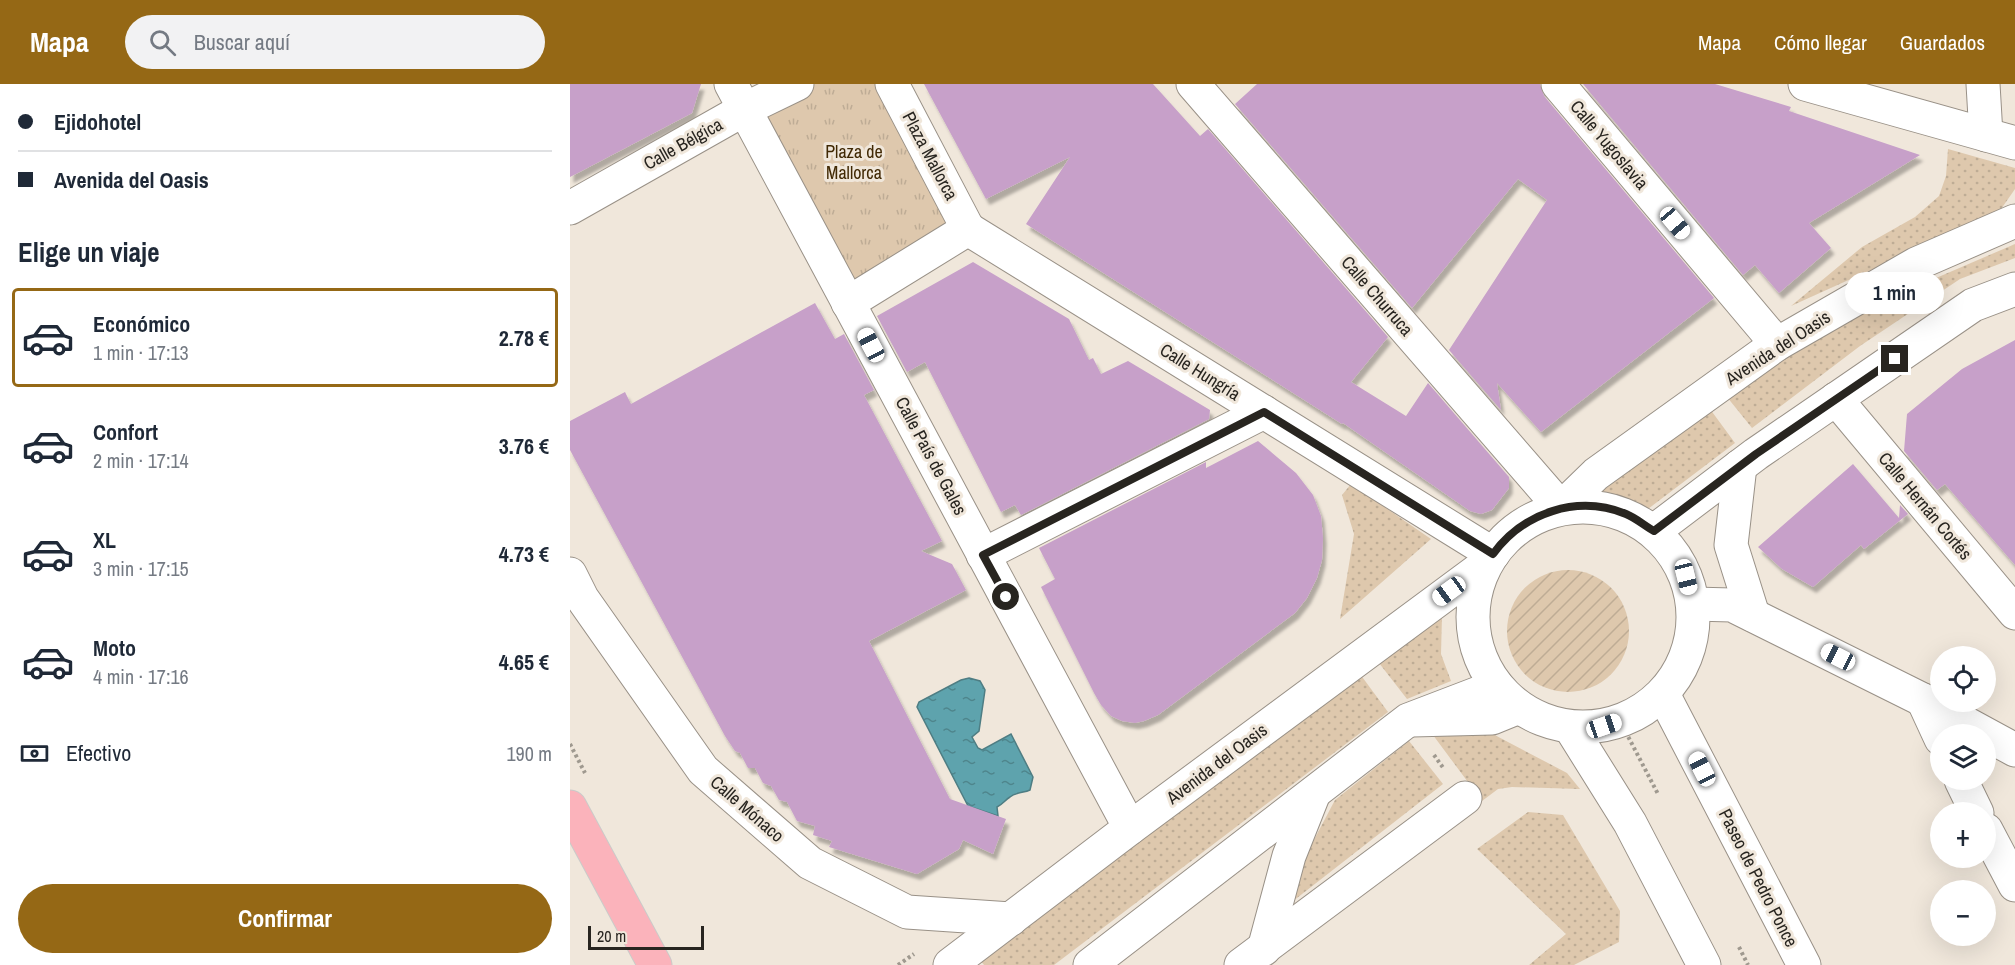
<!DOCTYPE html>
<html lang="es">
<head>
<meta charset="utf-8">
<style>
  :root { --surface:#fff; --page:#f2f2f3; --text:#1f2937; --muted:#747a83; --line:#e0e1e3; --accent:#956815 }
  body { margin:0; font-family:"Archivo Narrow",sans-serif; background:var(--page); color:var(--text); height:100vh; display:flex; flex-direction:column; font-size:22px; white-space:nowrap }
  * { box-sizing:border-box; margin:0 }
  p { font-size:20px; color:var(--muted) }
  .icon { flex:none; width:33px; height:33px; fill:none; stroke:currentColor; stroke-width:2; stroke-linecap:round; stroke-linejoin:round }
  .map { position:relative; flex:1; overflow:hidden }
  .side { display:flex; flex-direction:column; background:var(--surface); width:570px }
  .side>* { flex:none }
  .banner { display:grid; align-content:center; height:132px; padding:0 18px; background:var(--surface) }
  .fabs { position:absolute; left:1360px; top:562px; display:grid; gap:12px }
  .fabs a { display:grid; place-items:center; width:66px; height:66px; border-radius:50%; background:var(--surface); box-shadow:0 6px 24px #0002; font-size:30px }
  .scale { position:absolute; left:18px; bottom:15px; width:116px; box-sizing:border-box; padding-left:6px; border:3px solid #282520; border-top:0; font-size:16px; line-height:21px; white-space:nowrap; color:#282520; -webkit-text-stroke:4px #f0e7db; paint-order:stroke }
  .end { position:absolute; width:27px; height:27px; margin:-14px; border:8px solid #282520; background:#fff; box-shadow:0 0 0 3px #fff }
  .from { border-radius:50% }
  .bubble { position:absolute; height:42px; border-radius:21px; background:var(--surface); box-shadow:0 6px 24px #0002; font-size:20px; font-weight:700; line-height:42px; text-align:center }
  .car { position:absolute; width:18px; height:36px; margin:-18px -9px; border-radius:8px; box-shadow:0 0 4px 2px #0007; background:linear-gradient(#fff 24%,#345 0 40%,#fff 0 76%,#345 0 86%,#fff 0) }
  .banner b { display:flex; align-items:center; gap:21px; height:57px; font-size:22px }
  .banner b+b { border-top:2px solid var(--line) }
  .banner i { width:15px; height:15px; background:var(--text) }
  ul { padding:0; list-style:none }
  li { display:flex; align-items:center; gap:18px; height:99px; margin:0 12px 9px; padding:0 6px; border:3px solid transparent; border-radius:6px }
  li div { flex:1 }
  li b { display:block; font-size:22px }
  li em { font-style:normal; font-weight:700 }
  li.selected { border-color:var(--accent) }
  li>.icon { width:54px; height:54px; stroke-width:1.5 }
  h2 { padding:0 18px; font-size:27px; line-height:72px }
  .pay { display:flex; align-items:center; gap:15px; height:66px; padding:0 18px; font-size:22px }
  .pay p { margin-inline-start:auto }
  .button { display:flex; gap:12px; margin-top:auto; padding:12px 18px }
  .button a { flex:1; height:69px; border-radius:36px; background:var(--accent); color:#fff; font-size:24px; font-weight:700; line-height:69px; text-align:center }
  header { display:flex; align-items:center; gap:36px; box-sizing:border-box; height:84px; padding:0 30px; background:var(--accent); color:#fff }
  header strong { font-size:28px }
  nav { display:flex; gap:33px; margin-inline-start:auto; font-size:21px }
  .search { width:420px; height:54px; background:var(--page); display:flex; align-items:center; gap:15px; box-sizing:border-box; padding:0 21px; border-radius:33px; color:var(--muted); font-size:22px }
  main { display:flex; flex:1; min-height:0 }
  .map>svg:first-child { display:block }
</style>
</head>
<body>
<header>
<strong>Mapa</strong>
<div class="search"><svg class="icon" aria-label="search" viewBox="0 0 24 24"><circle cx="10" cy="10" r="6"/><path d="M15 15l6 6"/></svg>Buscar aquí</div>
<nav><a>Mapa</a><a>Cómo llegar</a><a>Guardados</a></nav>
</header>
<main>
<section class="side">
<div class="banner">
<b><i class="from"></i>Ejidohotel</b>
<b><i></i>Avenida del Oasis</b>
</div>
<h2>Elige un viaje</h2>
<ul>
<li class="selected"><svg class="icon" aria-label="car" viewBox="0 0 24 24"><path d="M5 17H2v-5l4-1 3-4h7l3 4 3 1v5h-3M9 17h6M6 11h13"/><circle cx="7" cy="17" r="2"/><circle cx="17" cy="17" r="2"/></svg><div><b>Económico</b><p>1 min · 17:13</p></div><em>2.78 €</em></li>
<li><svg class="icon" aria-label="car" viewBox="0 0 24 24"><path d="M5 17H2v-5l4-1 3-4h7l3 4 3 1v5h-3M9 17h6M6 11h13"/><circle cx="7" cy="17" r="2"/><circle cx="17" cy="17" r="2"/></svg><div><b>Confort</b><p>2 min · 17:14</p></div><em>3.76 €</em></li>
<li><svg class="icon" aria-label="car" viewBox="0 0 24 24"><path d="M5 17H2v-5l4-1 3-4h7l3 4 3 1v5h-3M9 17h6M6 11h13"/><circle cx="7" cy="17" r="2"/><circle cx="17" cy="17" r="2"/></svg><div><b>XL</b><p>3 min · 17:15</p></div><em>4.73 €</em></li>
<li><svg class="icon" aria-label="car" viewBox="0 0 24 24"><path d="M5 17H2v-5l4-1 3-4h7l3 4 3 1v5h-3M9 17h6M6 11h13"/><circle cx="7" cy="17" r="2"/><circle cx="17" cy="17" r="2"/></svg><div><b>Moto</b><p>4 min · 17:16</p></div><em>4.65 €</em></li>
</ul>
<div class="pay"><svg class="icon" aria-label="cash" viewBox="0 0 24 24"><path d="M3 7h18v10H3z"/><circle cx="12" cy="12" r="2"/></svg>Efectivo<p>190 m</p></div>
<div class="button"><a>Confirmar</a></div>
</section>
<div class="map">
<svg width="1445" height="881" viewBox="0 0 1445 881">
  <defs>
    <pattern id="grass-dots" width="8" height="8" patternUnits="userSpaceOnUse" patternTransform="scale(1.5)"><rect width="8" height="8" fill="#dec8ad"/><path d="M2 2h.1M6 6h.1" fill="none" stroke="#beac95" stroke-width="1.8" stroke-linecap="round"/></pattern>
    <pattern id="park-tufts" width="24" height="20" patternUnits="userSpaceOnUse" patternTransform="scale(1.5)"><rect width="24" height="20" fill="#dec8ad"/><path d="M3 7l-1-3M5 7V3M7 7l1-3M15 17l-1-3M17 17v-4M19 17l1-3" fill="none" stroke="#beac95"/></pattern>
    <pattern id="garden-furrows" width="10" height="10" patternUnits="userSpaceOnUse" patternTransform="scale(1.5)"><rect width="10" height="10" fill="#dec8ad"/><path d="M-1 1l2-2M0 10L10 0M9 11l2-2" fill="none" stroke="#beac95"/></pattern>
    <pattern id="water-ripples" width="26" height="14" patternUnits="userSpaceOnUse" patternTransform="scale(1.5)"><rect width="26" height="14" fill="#5ea3ad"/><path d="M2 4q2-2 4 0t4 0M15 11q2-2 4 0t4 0" fill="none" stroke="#4e858c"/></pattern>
    <filter id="shadow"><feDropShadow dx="3.5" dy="6" stdDeviation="1.5" flood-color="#0004"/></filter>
  </defs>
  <rect width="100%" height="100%" fill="#f0e7db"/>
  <!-- grass -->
  <g fill="url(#grass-dots)">
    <path d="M 1378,65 L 1445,84 L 1445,105 L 1429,128 L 1221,222 L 1292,163 L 1345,133 L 1369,112 L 1376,92 Z"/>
    <path d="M 1445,160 L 1445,174 L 1390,195 L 1290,262 L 1182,344 L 1157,313 L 1250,251 L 1322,213 Z"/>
    <path d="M 1140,325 L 1165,359 L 1070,431 C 1058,418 1040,417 1023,414 Z"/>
    <path d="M 781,400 L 861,455 L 770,535 L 784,450 L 772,411 Z"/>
    <path d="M 872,532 L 871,570 L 881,597 L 837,615 L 809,579 Z"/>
    <path d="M 790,590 L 818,628 L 484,881 L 414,881 L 411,877 Z"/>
    <path d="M 860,647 L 919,648 L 997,689 L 1010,705 L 942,703 L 928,705 L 912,717 Z"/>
    <path d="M 839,657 L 873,700 L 718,821 L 718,805 L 765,716 Z"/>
    <path d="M 958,728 L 993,731 L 1050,827 L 1049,858 L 1004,881 L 959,881 L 996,850 L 907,765 Z"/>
  </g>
  <!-- park -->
  <path fill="url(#park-tufts)" d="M 227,0 L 322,0 L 398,145 L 278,219 L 175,25 Z"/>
  <!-- garden -->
  <circle fill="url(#garden-furrows)" cx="998" cy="547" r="61"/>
  <!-- water -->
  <path fill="url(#water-ripples)" stroke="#4e7d83" stroke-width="1.5" d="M 399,594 L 410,597 L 415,606 L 409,647 L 402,653 L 408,664 L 412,666 L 441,650 L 463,693 L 460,706 C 454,709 446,708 440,713 C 435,716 433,720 427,723 L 428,732 L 398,722 L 347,623 L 349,618 L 391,596 Z"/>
  <!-- building -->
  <g fill="#c7a0c9" filter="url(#shadow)">
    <path d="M 0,0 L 131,0 L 122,29 L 0,93 Z"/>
    <path d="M 354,0 L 583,0 L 630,52 L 638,45 L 818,253 L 781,298 L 836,332 L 858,299 L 939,393 L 939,404 L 922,426 L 911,430 L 900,427 L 773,339 L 772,340 L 456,140 L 500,73 L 416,115 Z"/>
    <path d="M 687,0 L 970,0 L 974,12 L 1144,214 L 971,348 L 927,299 L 931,326 L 879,266 L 977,116 L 948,95 L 842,224 L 665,20 Z"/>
    <path d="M 1013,0 L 1145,0 L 1221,23 L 1219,27 L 1350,71 L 1239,139 L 1261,164 L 1209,209 L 1185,181 L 1173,191 Z"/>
    <path d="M 403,178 L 499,235 L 519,276 L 523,274 L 531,290 L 558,277 L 640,326 L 639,335 L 451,431 L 445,421 L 431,428 L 355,278 L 337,288 L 307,232 Z"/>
    <path d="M 245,219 L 265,255 L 274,250 L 304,306 L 294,311 L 372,457 L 351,467 L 382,480 L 396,506 L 299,557 L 380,715 L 436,735 L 423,770 L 393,756 L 389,765 L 347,790 L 259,763 L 262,757 L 243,751 L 245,742 L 227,737 L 217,718 L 209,716 L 201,702 L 193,699 L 185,684 L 178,684 L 170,669 L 165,667 L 155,652 L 0,366 L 0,337 L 55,308 L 61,320 Z"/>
    <path d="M 1445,256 L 1445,481 L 1375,400 L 1367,406 L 1334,367 L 1337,330 L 1392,285 Z"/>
    <path d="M 688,357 L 726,389 L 743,411 L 751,432 L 753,454 L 752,476 L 747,494 L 737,514 L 725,529 L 588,631 L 574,637 L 565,639 L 552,637 L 541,632 L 531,621 L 524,609 L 471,503 L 485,495 L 469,464 L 636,378 L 636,384 Z"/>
    <path d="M 1283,380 L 1329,434 L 1330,421 L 1338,430 L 1294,465 L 1291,461 L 1243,503 L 1212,485 L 1188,463 Z"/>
  </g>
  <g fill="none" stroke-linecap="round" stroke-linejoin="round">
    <!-- street casing -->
    <g stroke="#999187" stroke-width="35">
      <g id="street">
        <path d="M 322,0 L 398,145"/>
        <path d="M 988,0 L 1207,260"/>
        <path d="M 1413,0 L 1416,51"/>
        <path d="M 398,145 L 923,470"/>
        <path d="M 278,219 L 398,145"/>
        <path d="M 1266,315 L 1445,529"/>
        <path d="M 1170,382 L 1161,461 L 1183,531"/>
        <path d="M 413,471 L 694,328"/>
        <path d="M 0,490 L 12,514 L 133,686 L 240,779 L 337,828 L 441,835"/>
        <path d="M 1353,616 L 1371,655"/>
        <path d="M 842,636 L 922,634 L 949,623"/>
        <path d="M 1391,696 L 1407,729"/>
        <path d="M 1416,746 L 1445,801"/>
        <path d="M 694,865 L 719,772 L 744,709"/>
        <path d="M 671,881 L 895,714"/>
      </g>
    </g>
    <!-- secondary casing -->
    <g stroke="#999187" stroke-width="35">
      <g id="secondary">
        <path d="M 161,0 L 560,744"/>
        <path d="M 623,0 L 991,424"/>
        <path d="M 1235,0 L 1445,59"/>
        <path d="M 0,124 L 175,25 L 227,0"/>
        <circle cx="1013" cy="533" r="110"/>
        <path d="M 991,424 L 1026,390 L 1207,260 L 1346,180 L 1445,137"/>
        <path d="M 1084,447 L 1186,370 L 1403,221 L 1445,205"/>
        <path d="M 1123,520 L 1162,521 L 1353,616 L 1445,666"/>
        <path d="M 1093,610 L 1234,881"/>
        <path d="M 1000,643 L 1060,739 L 1134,881"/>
        <path d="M 380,881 L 560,744 L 915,481"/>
        <path d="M 520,881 L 838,636 L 927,602"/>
      </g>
    </g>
    <!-- primary casing -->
    <g stroke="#cbcbc9" stroke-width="35">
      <path id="primary" d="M 0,723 L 85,881"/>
    </g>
    <!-- path -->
    <g stroke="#9f998f" stroke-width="4" stroke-dasharray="3 3" stroke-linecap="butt">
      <path d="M 1050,637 L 1088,710"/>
      <path d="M 0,660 L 15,689"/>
      <path d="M 864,671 L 874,685"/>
      <path d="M 1169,863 L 1178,881"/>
      <path d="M 328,881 L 344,870"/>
    </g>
    <!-- street -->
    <use href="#street" stroke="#fff" stroke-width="33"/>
    <!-- secondary -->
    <use href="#secondary" stroke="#fff" stroke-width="33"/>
    <!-- primary -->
    <use href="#primary" stroke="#fbb3bb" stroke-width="33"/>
  </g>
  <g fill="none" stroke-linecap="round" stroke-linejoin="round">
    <!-- route -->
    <path stroke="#282520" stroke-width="8" d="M 436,513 L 413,471 L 694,328 L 923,470 C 953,429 1007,410 1056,430 C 1066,434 1075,442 1084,447 L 1186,370 L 1325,275"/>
  </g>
  <g text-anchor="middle" stroke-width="6" stroke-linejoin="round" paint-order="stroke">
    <!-- street labels -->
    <g font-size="18" fill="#282520" stroke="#f0e7db">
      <text transform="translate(113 60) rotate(-29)" y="6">Calle Bélgica</text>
      <text transform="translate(1039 61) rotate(50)" y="6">Calle Yugoslavia</text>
      <text transform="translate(360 72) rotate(62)" y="6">Plaza Mallorca</text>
      <text transform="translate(807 212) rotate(49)" y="6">Calle Churruca</text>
      <text transform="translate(1208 264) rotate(-33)" y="6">Avenida del Oasis</text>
      <text transform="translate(630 288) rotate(32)" y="6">Calle Hungría</text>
      <text transform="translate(361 372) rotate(62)" y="6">Calle País de Gales</text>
      <text transform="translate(1355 422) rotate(50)" y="6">Calle Hernán Cortés</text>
      <text transform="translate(647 680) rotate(-37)" y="6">Avenida del Oasis</text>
      <text transform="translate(177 725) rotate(41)" y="6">Calle Mónaco</text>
      <text transform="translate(1188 794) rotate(63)" y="6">Paseo de Pedro Ponce</text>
    </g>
    <!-- park labels -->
    <g font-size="18" fill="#412904" stroke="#f0e7db">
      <text x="284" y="74">Plaza de<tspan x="284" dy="21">Mallorca</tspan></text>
    </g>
  </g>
</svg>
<div class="fabs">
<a><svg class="icon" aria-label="locate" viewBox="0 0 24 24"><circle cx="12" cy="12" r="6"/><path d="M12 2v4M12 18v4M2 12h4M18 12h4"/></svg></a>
<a><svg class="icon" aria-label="layers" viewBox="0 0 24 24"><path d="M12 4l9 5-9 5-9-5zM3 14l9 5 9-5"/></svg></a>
<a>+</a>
<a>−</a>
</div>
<div class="scale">20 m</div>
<i class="end from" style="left:436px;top:513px"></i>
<i class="end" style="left:1325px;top:275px"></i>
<div class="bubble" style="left:1275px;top:188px;width:99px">1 min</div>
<i class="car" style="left:1105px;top:139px;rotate:140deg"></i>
<i class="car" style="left:301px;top:261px;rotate:332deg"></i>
<i class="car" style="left:1116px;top:493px;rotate:166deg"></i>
<i class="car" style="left:879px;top:507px;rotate:234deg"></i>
<i class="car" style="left:1268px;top:573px;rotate:297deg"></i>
<i class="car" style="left:1034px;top:642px;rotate:71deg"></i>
<i class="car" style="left:1132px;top:685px;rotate:333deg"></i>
</div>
</main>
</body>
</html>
